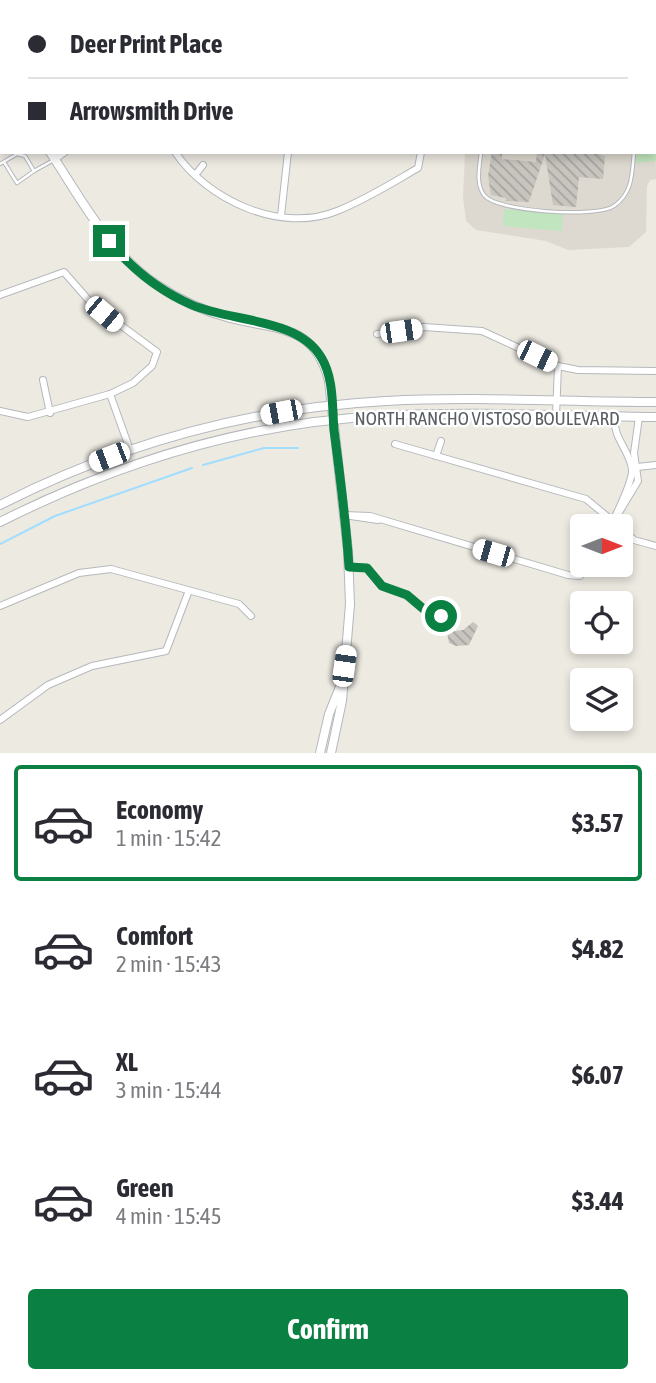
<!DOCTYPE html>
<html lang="en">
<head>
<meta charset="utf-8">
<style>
  :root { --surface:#fff; --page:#f7f7f7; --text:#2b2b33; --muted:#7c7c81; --line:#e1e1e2; --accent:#0b8043 }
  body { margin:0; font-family:"Asap Condensed",sans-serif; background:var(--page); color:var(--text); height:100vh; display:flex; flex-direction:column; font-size:26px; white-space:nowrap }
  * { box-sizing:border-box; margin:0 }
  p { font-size:23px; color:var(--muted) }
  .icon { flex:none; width:38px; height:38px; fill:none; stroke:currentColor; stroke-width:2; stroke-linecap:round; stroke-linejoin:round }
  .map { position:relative; height:753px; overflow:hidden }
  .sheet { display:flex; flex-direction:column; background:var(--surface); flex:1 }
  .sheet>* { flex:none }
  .hud { position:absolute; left:0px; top:0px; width:656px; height:154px; box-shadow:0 4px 10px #0003; display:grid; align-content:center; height:154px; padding:0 28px; background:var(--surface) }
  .needle { width:46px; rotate:90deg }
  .controls { position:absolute; left:570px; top:514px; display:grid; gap:14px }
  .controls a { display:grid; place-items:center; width:63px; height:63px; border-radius:7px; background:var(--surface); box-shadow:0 4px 10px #0003; font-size:35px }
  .end { position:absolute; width:32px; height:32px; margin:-16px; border:9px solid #0b8043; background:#fff; box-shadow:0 0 0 4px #fff }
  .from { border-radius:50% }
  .car { position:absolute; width:21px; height:42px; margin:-21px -10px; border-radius:9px; box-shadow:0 0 5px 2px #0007; background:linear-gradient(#fff 24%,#345 0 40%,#fff 0 76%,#345 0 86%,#fff 0) }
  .hud b { display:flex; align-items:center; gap:24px; height:66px; font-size:26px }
  .hud b+b { border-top:2px solid var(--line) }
  .hud i { width:18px; height:18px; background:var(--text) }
  ul { padding:12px 0 0; list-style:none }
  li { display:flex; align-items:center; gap:21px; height:116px; margin:0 14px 10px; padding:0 14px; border:4px solid transparent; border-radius:7px }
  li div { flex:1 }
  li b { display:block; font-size:26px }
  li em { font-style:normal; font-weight:700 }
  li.current { border-color:var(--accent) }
  li>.icon { width:63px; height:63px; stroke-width:1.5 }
  .cta { display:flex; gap:14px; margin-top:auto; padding:14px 28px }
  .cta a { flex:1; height:80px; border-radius:7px; background:var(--accent); color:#fff; font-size:28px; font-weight:700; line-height:80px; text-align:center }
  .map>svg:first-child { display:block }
</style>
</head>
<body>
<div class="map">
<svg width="656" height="753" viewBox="0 0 656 753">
  <defs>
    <pattern id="building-back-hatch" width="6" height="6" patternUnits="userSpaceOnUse" patternTransform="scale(1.75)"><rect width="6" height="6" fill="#c8c5bf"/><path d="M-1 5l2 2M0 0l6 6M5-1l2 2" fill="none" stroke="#a5a39f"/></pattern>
  </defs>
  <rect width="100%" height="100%" fill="#edeae2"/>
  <!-- education -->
  <path fill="#ddd9d0" d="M 654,46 L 656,179 L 650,180 L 647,186 L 646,232 L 629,247 L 568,250 L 546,241 L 476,230 L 466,221 L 463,197 L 465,152 L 654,152 Z"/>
  <!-- park -->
  <g fill="#c1e5be">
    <path d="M 655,89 L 656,161 L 636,163 L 637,152 L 654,152 Z"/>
    <path d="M 504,209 L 563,214 L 562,231 L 503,226 Z"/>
  </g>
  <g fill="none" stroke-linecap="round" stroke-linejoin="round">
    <!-- stream -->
    <g stroke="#a1ddff" stroke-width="2">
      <path d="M 203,465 L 264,448 L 298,448"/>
      <path d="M 0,544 L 55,516 L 192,468"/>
    </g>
  </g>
  <!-- building -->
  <g fill="url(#building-back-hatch)">
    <path d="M 492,152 L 502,152 L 502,159 L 536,162 L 537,152 L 592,152 L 605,156 L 603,179 L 579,177 L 576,207 L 553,205 L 545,154 L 529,202 L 506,201 L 506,198 L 491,195 L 488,176 Z"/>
    <path d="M 473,622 L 478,626 L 469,645 L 456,646 L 449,643 L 447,632 L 463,630 Z"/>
  </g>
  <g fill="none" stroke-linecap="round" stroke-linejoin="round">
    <!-- lane casing -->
    <g stroke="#b5b8bc" stroke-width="4.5">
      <g id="lane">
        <path d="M 654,81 L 656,81"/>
        <path d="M 481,152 C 480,165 475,183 484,195 C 496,212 597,218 614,206 C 633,193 632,173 634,152"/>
        <path d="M 4,162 L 17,183 L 34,171"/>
        <path d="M 0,164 L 17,154 L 25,156 L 34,171 L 52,161"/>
      </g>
    </g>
    <!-- street casing -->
    <g stroke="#b5b8bc" stroke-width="8">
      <g id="street">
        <path d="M 199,2 L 250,2"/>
        <path d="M 323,2 L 323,0"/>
        <path d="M 617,2 L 617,0"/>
        <path d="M 175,152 C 207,200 281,234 337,211 C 365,200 392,183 418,168 L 421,152"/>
        <path d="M 55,159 L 65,152"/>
        <path d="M 196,174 L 203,165"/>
        <path d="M 281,216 L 288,152"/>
        <path d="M 0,295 L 64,272 L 92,304 L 157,352 L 152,366 L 133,383 L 110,394 L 28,417 L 0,411"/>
        <path d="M 377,334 L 424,327 L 482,331 L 558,366 L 578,370 L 656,371"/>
        <path d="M 43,380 L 50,413"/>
        <path d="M 110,394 L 130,450"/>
        <path d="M 556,416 L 558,366"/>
        <path d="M 395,444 L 586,499 L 620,527"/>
        <path d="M 436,456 L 441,441"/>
        <path d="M 637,467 L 656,465"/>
        <path d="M 344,515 L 370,516 L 568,575 L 580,576 L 589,565"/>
        <path d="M 344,515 L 378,520"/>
        <path d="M 615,519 L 638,481 L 634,453 L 639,417"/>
        <path d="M 610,527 C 616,515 633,481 632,469 C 629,449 614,440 614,417"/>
        <path d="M 621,528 L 634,540 L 656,546"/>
        <path d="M 349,567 L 367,568 L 382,586 L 407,595 L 433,617 L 439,617 L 446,609"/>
        <path d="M 0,606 L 79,573 L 111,569 L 239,604 L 251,616"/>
        <path d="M 0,720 L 48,685 L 92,666 L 166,651 L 188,593"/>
      </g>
    </g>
    <!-- secondary casing -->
    <g stroke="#b4b8bd" stroke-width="10">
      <g id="secondary">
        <path d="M 438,0 L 443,2"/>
        <path d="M 49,2 L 52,0"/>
        <path d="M 0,34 L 2,33"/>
        <path d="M 654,34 L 656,34"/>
        <path d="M 0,76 L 2,79"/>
        <path d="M 50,152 C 82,200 108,252 157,285 C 179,300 204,311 230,318 C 277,330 315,324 329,381 L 348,551 L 350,604 L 342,701 L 331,753"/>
        <path d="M 0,505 C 120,444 251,408 386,401 C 476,396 566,402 656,402"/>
        <path d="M 0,522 C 119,462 247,423 380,416 C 472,411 564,416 656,417"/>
        <path d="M 320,753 L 329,714 L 340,687"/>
      </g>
    </g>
    <!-- lane -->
    <use href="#lane" stroke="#fff" stroke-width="2.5"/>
    <!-- street -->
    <use href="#street" stroke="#fff" stroke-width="6"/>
    <!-- secondary -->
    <use href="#secondary" stroke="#fff" stroke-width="8"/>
  </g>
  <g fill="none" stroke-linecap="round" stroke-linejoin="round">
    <!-- route -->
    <path stroke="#0b8043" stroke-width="9" d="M 109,241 C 131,268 160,291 192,305 C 232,322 298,318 321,357 C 334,378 332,406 334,430 C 340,475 346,521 349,567 L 367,568 L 382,586 L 407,595 L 433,617 L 441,616"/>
  </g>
  <g text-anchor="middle" stroke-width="5" stroke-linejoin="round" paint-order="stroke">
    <!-- street labels -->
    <g font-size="19" fill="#5a5f63" stroke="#fff">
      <text x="487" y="425">NORTH RANCHO VISTOSO BOULEVARD</text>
    </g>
  </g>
</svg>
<div class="controls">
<a><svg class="needle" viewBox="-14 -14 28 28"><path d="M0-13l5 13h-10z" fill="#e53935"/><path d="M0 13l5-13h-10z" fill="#7c7c81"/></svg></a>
<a><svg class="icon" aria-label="locate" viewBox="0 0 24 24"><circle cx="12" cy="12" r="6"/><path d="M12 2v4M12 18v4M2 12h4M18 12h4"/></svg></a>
<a><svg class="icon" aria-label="layers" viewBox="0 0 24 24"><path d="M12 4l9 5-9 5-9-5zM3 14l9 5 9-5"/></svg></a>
</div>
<i class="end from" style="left:441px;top:616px"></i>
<i class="end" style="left:109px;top:241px"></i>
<i class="car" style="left:104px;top:314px;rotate:130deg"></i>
<i class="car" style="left:401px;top:331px;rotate:82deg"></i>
<i class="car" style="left:537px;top:356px;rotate:116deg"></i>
<i class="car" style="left:281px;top:412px;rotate:259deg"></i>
<i class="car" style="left:109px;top:457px;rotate:249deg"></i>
<i class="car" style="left:493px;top:553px;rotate:286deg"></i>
<i class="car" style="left:344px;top:666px;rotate:8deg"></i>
<div class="hud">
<b><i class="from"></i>Deer Print Place</b>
<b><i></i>Arrowsmith Drive</b>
</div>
</div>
<section class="sheet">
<ul>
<li class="current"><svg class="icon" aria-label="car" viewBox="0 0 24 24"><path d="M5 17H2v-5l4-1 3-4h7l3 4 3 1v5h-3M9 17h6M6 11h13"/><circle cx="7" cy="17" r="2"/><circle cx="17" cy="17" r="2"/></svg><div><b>Economy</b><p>1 min · 15:42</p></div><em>$3.57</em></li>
<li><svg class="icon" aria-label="car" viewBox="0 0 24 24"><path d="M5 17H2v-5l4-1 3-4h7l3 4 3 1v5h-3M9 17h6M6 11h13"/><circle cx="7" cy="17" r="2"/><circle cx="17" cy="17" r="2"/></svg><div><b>Comfort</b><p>2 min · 15:43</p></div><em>$4.82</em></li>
<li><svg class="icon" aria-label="car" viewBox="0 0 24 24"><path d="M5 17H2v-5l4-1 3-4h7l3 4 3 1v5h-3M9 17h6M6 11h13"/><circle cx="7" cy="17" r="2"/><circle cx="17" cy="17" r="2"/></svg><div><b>XL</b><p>3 min · 15:44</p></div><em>$6.07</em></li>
<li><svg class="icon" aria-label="car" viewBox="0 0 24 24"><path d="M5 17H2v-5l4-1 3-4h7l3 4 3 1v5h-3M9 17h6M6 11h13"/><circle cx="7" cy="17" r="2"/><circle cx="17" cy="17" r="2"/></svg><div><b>Green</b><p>4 min · 15:45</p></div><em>$3.44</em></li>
</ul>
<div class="cta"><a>Confirm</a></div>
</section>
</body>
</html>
